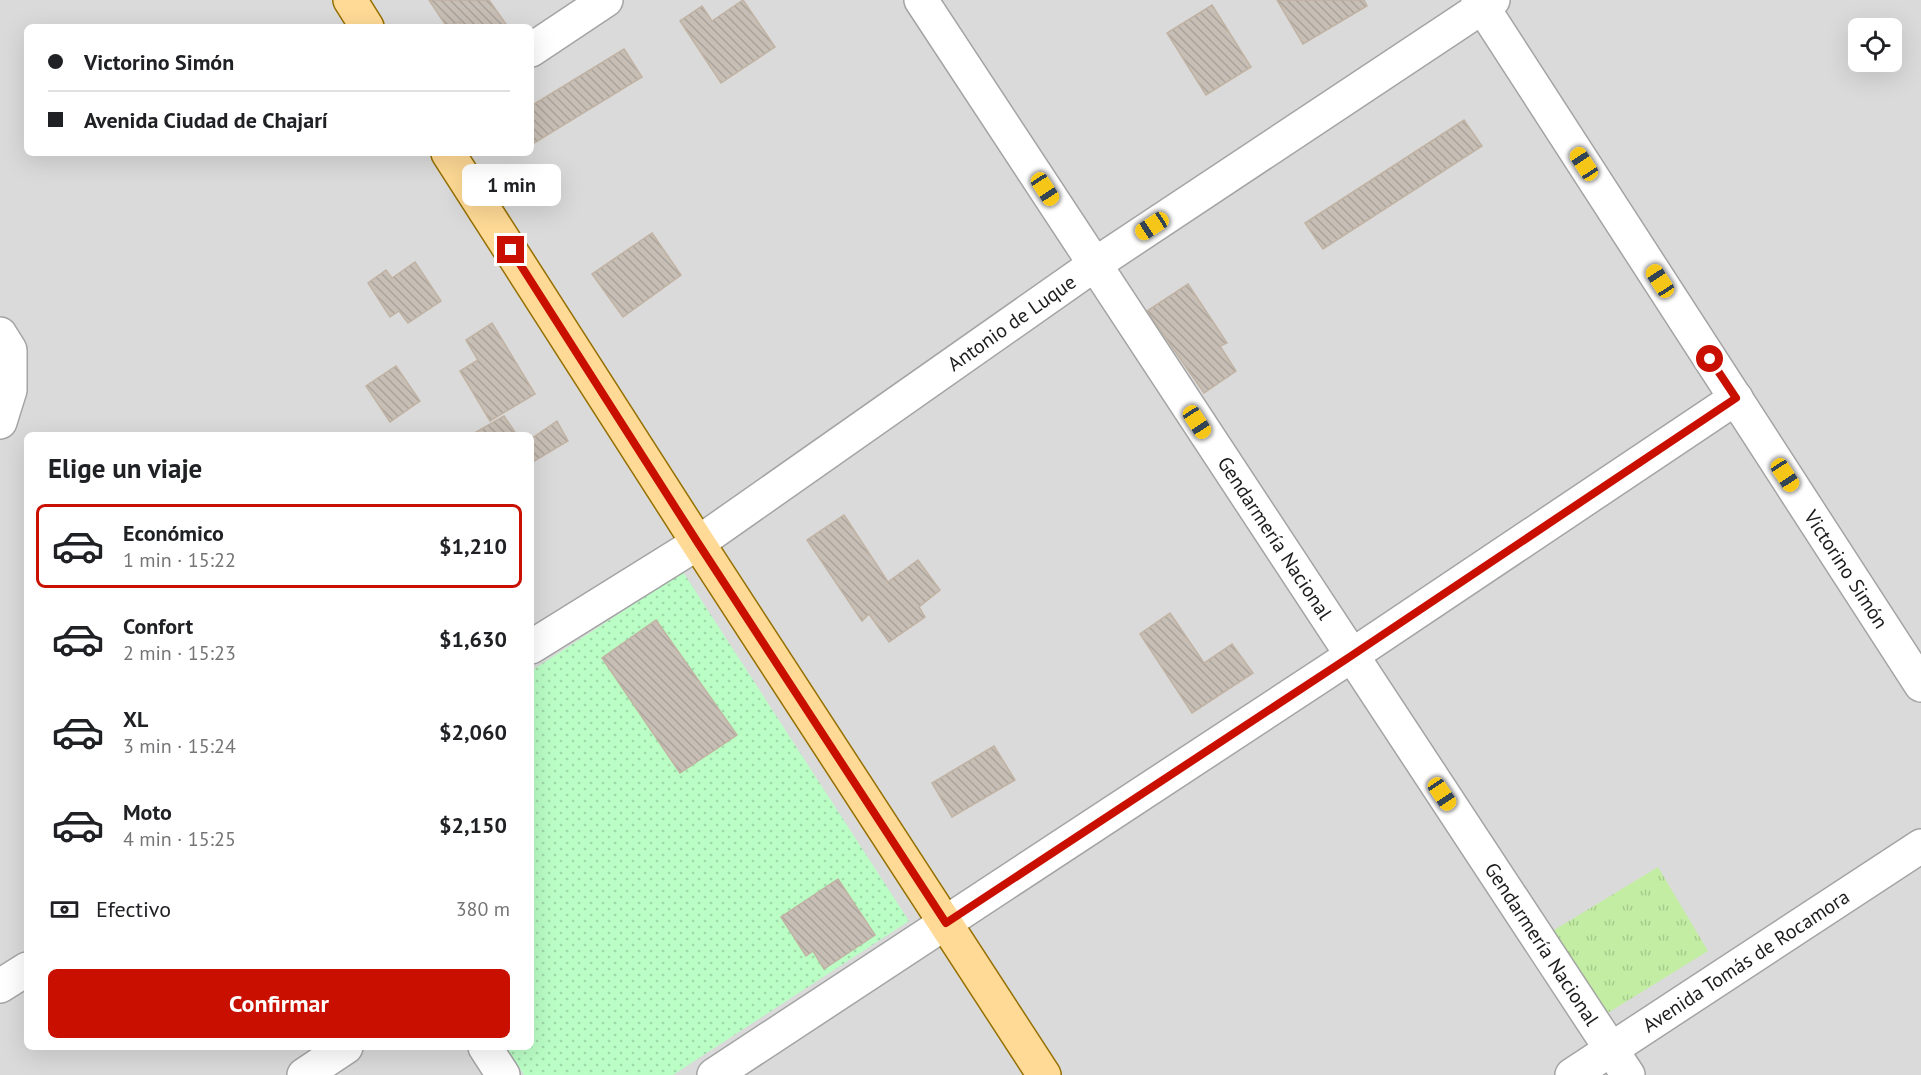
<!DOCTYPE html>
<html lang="es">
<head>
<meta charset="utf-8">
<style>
  :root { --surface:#fff; --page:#f6f6f6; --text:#202124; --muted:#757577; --line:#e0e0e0; --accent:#c90f00 }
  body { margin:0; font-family:"PT Sans",sans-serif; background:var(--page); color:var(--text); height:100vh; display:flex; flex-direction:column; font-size:22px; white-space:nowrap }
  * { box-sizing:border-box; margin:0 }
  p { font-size:20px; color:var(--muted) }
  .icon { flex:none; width:33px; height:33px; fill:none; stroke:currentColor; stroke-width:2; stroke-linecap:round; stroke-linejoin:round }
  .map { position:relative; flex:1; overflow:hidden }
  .details { position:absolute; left:24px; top:432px; width:510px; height:618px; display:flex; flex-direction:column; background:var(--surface); border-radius:9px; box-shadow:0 6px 24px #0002 }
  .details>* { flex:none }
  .hud { position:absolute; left:24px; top:24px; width:510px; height:132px; border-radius:9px; box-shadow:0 6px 24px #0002; display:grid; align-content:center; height:132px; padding:0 24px; background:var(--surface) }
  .buttons { position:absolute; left:1848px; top:18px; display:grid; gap:12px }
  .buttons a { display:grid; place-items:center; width:54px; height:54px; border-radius:9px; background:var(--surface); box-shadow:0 6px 24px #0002; font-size:30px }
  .end { position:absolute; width:27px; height:27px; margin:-14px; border:8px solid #c90f00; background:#fff; box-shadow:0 0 0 3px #fff }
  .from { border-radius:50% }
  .bubble { position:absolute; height:42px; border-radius:9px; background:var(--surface); box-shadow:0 6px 24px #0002; font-size:20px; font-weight:700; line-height:42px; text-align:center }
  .car { position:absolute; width:18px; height:36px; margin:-18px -9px; border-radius:8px; box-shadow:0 0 4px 2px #0007; background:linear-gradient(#f5c518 24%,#345 0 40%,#f5c518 0 76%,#345 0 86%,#f5c518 0) }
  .hud b { display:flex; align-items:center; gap:21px; height:57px; font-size:22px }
  .hud b+b { border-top:2px solid var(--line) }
  .hud i { width:15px; height:15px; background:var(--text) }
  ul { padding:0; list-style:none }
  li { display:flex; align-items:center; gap:18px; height:84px; margin:0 12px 9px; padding:0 12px; border:3px solid transparent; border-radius:9px }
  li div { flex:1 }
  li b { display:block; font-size:22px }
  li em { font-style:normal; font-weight:700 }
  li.current { border-color:var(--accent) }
  li>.icon { width:54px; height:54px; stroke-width:1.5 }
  h2 { padding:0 24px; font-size:27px; line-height:72px }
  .pay { display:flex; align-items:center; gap:15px; height:66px; padding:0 24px; font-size:22px }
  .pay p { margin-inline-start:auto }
  .button { display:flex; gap:12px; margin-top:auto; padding:12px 24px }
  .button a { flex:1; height:69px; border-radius:9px; background:var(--accent); color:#fff; font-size:24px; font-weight:700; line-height:69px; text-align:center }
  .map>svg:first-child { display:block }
</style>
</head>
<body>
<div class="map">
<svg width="1921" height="1075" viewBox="0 0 1921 1075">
  <defs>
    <pattern id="grass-tufts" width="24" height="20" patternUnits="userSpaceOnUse" patternTransform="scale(1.5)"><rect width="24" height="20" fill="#c2eda3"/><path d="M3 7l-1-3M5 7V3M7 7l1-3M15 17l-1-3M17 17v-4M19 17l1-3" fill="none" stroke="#a6cb8c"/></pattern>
    <pattern id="park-dots" width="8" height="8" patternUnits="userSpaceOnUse" patternTransform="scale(1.5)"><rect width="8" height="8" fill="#bafdc5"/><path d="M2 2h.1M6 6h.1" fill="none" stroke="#9fd8a9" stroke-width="1.8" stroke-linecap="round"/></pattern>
    <pattern id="building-back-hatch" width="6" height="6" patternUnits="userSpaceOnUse" patternTransform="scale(1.5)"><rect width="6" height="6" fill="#c7beb5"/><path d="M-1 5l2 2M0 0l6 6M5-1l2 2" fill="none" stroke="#aaa39b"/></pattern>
  </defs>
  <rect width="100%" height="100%" fill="#efebe2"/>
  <!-- residential -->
  <path fill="#dbdada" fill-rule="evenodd" d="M 0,0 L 1921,0 L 1921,1075 L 0,1075 ZM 27,27 L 531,27 L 531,153 L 27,153 ZM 1858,28 L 1892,28 L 1892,62 L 1858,62 ZM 27,435 L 531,435 L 531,1047 L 27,1047 Z"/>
  <!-- grass -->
  <path fill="url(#grass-tufts)" d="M 1658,867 L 1708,951 L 1598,1019 L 1546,935 Z"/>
  <!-- park -->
  <path fill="url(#park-dots)" d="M 683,572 L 909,921 L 673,1075 L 524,1075 L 506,1047 L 531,1047 L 531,671 Z"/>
  <!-- building -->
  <g fill="url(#building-back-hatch)" stroke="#c1b3a3" stroke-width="1.5">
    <path d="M 429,0 L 489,0 L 508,27 L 462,27 L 459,22 L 447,27 Z"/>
    <path d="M 743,0 L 775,47 L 721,83 L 680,21 L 702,6 L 712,21 Z"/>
    <path d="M 1277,0 L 1364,0 L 1367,6 L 1303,44 Z"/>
    <path d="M 1212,5 L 1251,67 L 1206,95 L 1167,33 Z"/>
    <path d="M 624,49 L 642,77 L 531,145 L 531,106 Z"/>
    <path d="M 1464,120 L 1482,146 L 1323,249 L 1305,223 Z"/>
    <path d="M 652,233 L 681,275 L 623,317 L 592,274 Z"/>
    <path d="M 415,262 L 441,301 L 408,323 L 399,311 L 390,317 L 368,283 L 386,270 L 392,278 Z"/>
    <path d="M 1188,284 L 1227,343 L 1220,346 L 1236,371 L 1204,393 L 1147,311 Z"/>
    <path d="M 492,323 L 535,394 L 490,421 L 460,371 L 478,360 L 466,340 Z"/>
    <path d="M 396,366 L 420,401 L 390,422 L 366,386 Z"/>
    <path d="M 504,416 L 517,435 L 471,435 Z"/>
    <path d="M 557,421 L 568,441 L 531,463 L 531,439 Z"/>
    <path d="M 844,515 L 888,582 L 918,560 L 940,590 L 919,607 L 925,617 L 889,642 L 869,614 L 862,621 L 807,540 Z"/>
    <path d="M 1170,613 L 1204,663 L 1232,644 L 1253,673 L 1192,713 L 1140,634 Z"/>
    <path d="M 656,620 L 737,735 L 680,773 L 602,658 Z"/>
    <path d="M 994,746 L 1015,780 L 952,817 L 932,783 Z"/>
    <path d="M 838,879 L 875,935 L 824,969 L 813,951 L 806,956 L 781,917 Z"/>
  </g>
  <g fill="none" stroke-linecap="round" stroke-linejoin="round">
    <!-- minor casing -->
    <g stroke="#a4a4a4" stroke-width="36">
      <g id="minor">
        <path id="s1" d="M 921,0 L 1628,1075"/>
        <path id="s2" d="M 1478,0 L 1921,685"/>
        <path d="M 531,50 L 606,0"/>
        <path d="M 0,334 L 10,350 L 10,390 L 0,422"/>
        <path id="s3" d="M 531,647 L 698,543 L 1094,265 L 1493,0"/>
        <path d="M 0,986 L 27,969"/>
        <path d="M 485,1047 L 503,1075"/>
        <path d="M 304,1075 L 346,1047"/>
        <path d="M 714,1075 L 1351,656 L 1736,398"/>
        <path id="s4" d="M 1572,1075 L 1921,846"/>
      </g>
    </g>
    <!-- major casing -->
    <g stroke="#956f00" stroke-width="36">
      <g id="major">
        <path d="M 350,0 L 367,27"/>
        <path d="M 448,153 L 698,543 L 1044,1075"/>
      </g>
    </g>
    <!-- minor -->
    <use href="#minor" stroke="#fff" stroke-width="33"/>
    <!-- major -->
    <use href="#major" stroke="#ffda96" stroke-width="33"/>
  </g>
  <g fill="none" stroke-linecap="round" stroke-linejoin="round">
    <!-- route -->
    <path stroke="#c90f00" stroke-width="8" d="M 511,250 L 698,543 L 946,923 L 1351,656 L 1736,398 L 1710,359"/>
  </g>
  <g text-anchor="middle" stroke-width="5" stroke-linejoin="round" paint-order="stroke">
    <!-- street labels -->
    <g font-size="20" fill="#1d1d1d" stroke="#fff">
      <text dy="7" stroke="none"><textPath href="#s3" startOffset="580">Antonio de Luque</textPath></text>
      <text dy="7" stroke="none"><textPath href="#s1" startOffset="644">Gendarmería Nacional</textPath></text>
      <text dy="7" stroke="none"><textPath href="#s2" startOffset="678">Victorino Simón</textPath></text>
      <text dy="7" stroke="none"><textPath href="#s1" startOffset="1130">Gendarmería Nacional</textPath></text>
      <text dy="7" stroke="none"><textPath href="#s4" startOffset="208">Avenida Tomás de Rocamora</textPath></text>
    </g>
  </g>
</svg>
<div class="buttons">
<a><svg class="icon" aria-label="locate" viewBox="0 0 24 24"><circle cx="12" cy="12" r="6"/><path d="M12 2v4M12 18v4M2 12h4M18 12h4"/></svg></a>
</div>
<i class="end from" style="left:1710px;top:359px"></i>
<i class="end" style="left:511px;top:250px"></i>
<div class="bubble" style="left:462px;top:164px;width:99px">1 min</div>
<i class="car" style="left:1584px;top:164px;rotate:327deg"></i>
<i class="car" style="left:1045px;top:189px;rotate:147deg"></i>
<i class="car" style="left:1152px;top:226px;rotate:237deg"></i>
<i class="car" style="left:1660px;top:281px;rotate:327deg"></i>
<i class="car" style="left:1197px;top:422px;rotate:147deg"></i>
<i class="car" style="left:1785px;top:475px;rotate:147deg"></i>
<i class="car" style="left:1442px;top:794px;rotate:146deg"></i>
<div class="hud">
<b><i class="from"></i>Victorino Simón</b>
<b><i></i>Avenida Ciudad de Chajarí</b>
</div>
<section class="details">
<h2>Elige un viaje</h2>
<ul>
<li class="current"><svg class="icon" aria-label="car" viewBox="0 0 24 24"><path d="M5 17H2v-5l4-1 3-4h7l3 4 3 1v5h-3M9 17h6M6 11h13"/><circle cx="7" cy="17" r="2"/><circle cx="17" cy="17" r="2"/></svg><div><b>Económico</b><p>1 min · 15:22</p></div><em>$1,210</em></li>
<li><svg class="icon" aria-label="car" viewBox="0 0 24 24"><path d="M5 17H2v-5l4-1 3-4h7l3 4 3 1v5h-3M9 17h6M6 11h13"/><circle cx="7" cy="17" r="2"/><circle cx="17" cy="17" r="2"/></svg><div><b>Confort</b><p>2 min · 15:23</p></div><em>$1,630</em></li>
<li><svg class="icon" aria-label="car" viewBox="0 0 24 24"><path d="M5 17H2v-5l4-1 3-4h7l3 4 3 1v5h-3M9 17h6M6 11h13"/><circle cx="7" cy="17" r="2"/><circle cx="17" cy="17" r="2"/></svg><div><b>XL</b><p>3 min · 15:24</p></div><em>$2,060</em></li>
<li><svg class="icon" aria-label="car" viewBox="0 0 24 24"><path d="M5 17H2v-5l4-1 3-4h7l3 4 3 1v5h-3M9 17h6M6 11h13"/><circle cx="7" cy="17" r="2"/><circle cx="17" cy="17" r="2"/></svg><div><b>Moto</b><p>4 min · 15:25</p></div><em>$2,150</em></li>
</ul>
<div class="pay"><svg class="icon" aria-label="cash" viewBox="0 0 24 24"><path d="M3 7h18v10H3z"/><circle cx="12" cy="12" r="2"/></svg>Efectivo<p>380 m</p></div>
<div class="button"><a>Confirmar</a></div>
</section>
</div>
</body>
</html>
